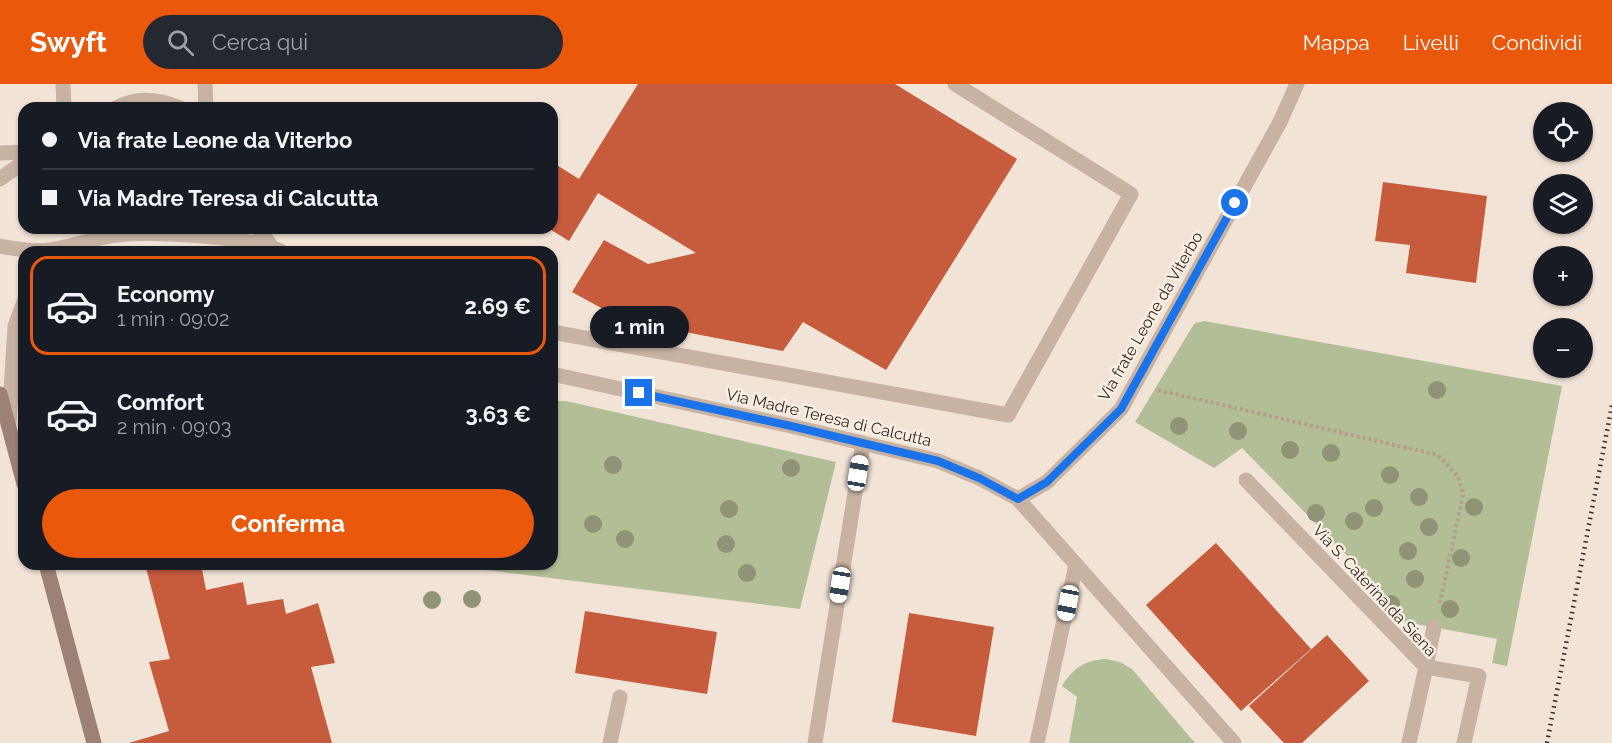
<!DOCTYPE html>
<html lang="it">
<head>
<meta charset="utf-8">
<style>
  :root { --surface:#171b24; --page:#242831; --text:#f1f3f6; --muted:#9ea1a6; --line:#363941; --accent:#ea580c }
  body { margin:0; font-family:Raleway,sans-serif; background:var(--page); color:var(--text); height:100vh; display:flex; flex-direction:column; font-size:22px; white-space:nowrap }
  * { box-sizing:border-box; margin:0 }
  p { font-size:20px; color:var(--muted) }
  .icon { flex:none; width:33px; height:33px; fill:none; stroke:currentColor; stroke-width:2; stroke-linecap:round; stroke-linejoin:round }
  .map { position:relative; flex:1; overflow:hidden }
  .panel { position:absolute; left:18px; top:162px; width:540px; height:324px; display:flex; flex-direction:column; background:var(--surface); border-radius:18px; box-shadow:0 2px 4px #0004 }
  .panel>* { flex:none }
  .top-card { position:absolute; left:18px; top:18px; width:540px; height:132px; border-radius:18px; box-shadow:0 2px 4px #0004; display:grid; align-content:center; height:132px; padding:0 24px; background:var(--surface) }
  .buttons { position:absolute; left:1533px; top:18px; display:grid; gap:12px }
  .buttons a { display:grid; place-items:center; width:60px; height:60px; border-radius:50%; background:var(--surface); box-shadow:0 2px 4px #0004; font-size:30px }
  .end { position:absolute; width:27px; height:27px; margin:-14px; border:8px solid #1a73e8; background:#fff; box-shadow:0 0 0 3px #fff }
  .from { border-radius:50% }
  .bubble { position:absolute; height:42px; border-radius:21px; background:var(--surface); box-shadow:0 2px 4px #0004; font-size:20px; font-weight:700; line-height:42px; text-align:center }
  .car { position:absolute; width:18px; height:36px; margin:-18px -9px; border-radius:8px; box-shadow:0 0 4px 2px #0007; background:linear-gradient(#fff 24%,#345 0 40%,#fff 0 76%,#345 0 86%,#fff 0) }
  .top-card b { display:flex; align-items:center; gap:21px; height:57px; font-size:22px }
  .top-card b+b { border-top:2px solid var(--line) }
  .top-card i { width:15px; height:15px; background:var(--text) }
  ul { padding:10px 0 0; list-style:none }
  li { display:flex; align-items:center; gap:18px; height:99px; margin:0 12px 9px; padding:0 12px; border:3px solid transparent; border-radius:18px }
  li div { flex:1 }
  li b { display:block; font-size:22px }
  li em { font-style:normal; font-weight:700 }
  li.selected { border-color:var(--accent) }
  li>.icon { width:54px; height:54px; stroke-width:1.5 }
  .primary-button { display:flex; gap:12px; margin-top:auto; padding:12px 24px }
  .primary-button a { flex:1; height:69px; border-radius:36px; background:var(--accent); color:#fff; font-size:24px; font-weight:700; line-height:69px; text-align:center }
  header { display:flex; align-items:center; gap:36px; box-sizing:border-box; height:84px; padding:0 30px; background:var(--accent); color:#fff }
  header strong { font-size:28px }
  nav { display:flex; gap:33px; margin-inline-start:auto; font-size:21px }
  .search { width:420px; height:54px; background:var(--page); display:flex; align-items:center; gap:15px; box-sizing:border-box; padding:0 21px; border-radius:33px; color:var(--muted); font-size:22px }
  .map>svg:first-child { display:block }
</style>
</head>
<body>
<header>
<strong>Swyft</strong>
<div class="search"><svg class="icon" aria-label="search" viewBox="0 0 24 24"><circle cx="10" cy="10" r="6"/><path d="M15 15l6 6"/></svg>Cerca qui</div>
<nav><a>Mappa</a><a>Livelli</a><a>Condividi</a></nav>
</header>
<div class="map">
<svg width="1612" height="659" viewBox="0 0 1612 659">
  <rect width="100%" height="100%" fill="#f1e3d6"/>
  <!-- green -->
  <g fill="#b2bf96">
    <path d="M 1204,237 L 1562,302 L 1507,582 L 1492,579 L 1497,555 L 1400,537 L 1402,528 L 1242,364 L 1214,384 L 1135,338 L 1189,248 L 1195,239 Z"/>
    <path d="M 552,317 L 566,317 L 836,378 L 800,525 L 437,480 L 552,480 Z"/>
    <path d="M 1106,575 L 1120,578 L 1132,585 L 1195,659 L 1069,659 L 1077,613 L 1062,602 C 1073,584 1085,576 1106,575 Z"/>
  </g>
  <!-- building -->
  <g fill="#c75c3d">
    <path d="M 638,0 L 895,0 L 1017,75 L 886,286 L 803,238 L 783,267 L 623,236 L 572,208 L 604,156 L 648,180 L 696,169 L 598,109 L 569,157 L 548,144 L 552,144 L 552,78 L 579,95 Z"/>
    <path d="M 1383,98 L 1487,112 L 1476,199 L 1406,189 L 1410,161 L 1375,157 Z"/>
    <path d="M 1216,459 L 1311,565 L 1241,627 L 1146,521 Z"/>
    <path d="M 145,480 L 201,480 L 206,506 L 243,498 L 247,521 L 283,515 L 286,530 L 318,519 L 335,579 L 311,583 L 332,659 L 129,659 L 169,647 L 149,578 L 170,575 Z"/>
    <path d="M 585,527 L 717,548 L 707,610 L 575,589 Z"/>
    <path d="M 909,529 L 994,543 L 976,652 L 892,638 Z"/>
    <path d="M 1327,551 L 1369,597 L 1302,659 L 1284,659 L 1249,622 Z"/>
  </g>
  <g fill="none" stroke-linecap="round" stroke-linejoin="round">
    <!-- path -->
    <path stroke="#b49d8c" stroke-width="4" stroke-dasharray="3 3" stroke-linecap="butt" d="M 1158,306 L 1438,371 L 1458,392 L 1463,411 L 1440,519"/>
    <!-- service -->
    <g stroke="#c8b3a2" stroke-width="15">
      <path d="M 1280,38 L 1297,0"/>
      <path d="M 0,69 L 24,68"/>
      <path d="M 0,95 L 24,78"/>
      <path d="M 552,248 L 1008,331 L 1131,110 L 955,0"/>
      <path d="M 1434,543 L 1426,583 L 1479,592 L 1464,659"/>
      <path d="M 815,659 L 863,359"/>
    </g>
    <!-- minor -->
    <g stroke="#c8b3a2" stroke-width="15">
      <path d="M 63,0 L 64,24"/>
      <path d="M 205,0 L 206,24"/>
      <path d="M 116,24 C 136,13 159,15 180,24"/>
      <path d="M 258,144 L 271,162"/>
      <path d="M 0,162 C 16,165 34,168 50,166 C 73,163 95,153 118,151 C 152,147 253,152 282,168"/>
      <path d="M 552,290 L 791,342 L 938,377 L 979,394 L 1018,415 L 1234,659"/>
      <path d="M 9,339 L 15,242 L 24,218"/>
      <path d="M 1246,396 L 1426,583 L 1409,659"/>
      <path d="M 1018,415 L 1047,398 L 1121,325 L 1280,38"/>
      <path d="M 610,659 L 620,613"/>
      <path d="M 1037,659 L 1076,481"/>
    </g>
    <!-- secondary -->
    <g stroke="#9c8174" stroke-width="15">
      <path d="M 0,310 L 24,400"/>
      <path d="M 46,480 L 94,659"/>
    </g>
    <!-- rail -->
    <path stroke="#332925" stroke-width="4.5" stroke-dasharray="1.5 4.5" stroke-linecap="butt" d="M 1547,659 L 1612,321"/>
  </g>
  <!-- trees -->
  <g fill="#919376">
    <circle cx="1437" cy="306" r="9"/>
    <circle cx="1179" cy="342" r="9"/>
    <circle cx="1238" cy="347" r="9"/>
    <circle cx="1290" cy="366" r="9"/>
    <circle cx="1331" cy="369" r="9"/>
    <circle cx="613" cy="381" r="9"/>
    <circle cx="791" cy="384" r="9"/>
    <circle cx="1390" cy="391" r="9"/>
    <circle cx="1419" cy="413" r="9"/>
    <circle cx="1474" cy="423" r="9"/>
    <circle cx="1374" cy="424" r="9"/>
    <circle cx="729" cy="425" r="9"/>
    <circle cx="1316" cy="429" r="9"/>
    <circle cx="1354" cy="437" r="9"/>
    <circle cx="593" cy="440" r="9"/>
    <circle cx="1429" cy="443" r="9"/>
    <circle cx="625" cy="455" r="9"/>
    <circle cx="726" cy="460" r="9"/>
    <circle cx="1408" cy="467" r="9"/>
    <circle cx="1461" cy="474" r="9"/>
    <circle cx="747" cy="489" r="9"/>
    <circle cx="1415" cy="495" r="9"/>
    <circle cx="472" cy="515" r="9"/>
    <circle cx="432" cy="516" r="9"/>
    <circle cx="1391" cy="520" r="9"/>
    <circle cx="1450" cy="525" r="9"/>
  </g>
  <g fill="none" stroke-linecap="round" stroke-linejoin="round">
    <!-- route -->
    <path stroke="#1a73e8" stroke-width="8" d="M 639,309 L 791,342 L 938,377 L 979,394 L 1018,415 L 1047,398 L 1121,325 L 1235,119"/>
  </g>
  <g text-anchor="middle" stroke-width="5" stroke-linejoin="round" paint-order="stroke">
    <!-- street labels -->
    <g font-size="16" fill="#332925" stroke="#f9eee2">
      <text transform="translate(1150 232) rotate(-60)" y="6">Via frate Leone da Viterbo</text>
      <text transform="translate(829 333) rotate(13)" y="6">Via Madre Teresa di Calcutta</text>
      <text transform="translate(1375 506) rotate(47)" y="6">Via S. Caterina da Siena</text>
    </g>
  </g>
</svg>
<div class="buttons">
<a><svg class="icon" aria-label="locate" viewBox="0 0 24 24"><circle cx="12" cy="12" r="6"/><path d="M12 2v4M12 18v4M2 12h4M18 12h4"/></svg></a>
<a><svg class="icon" aria-label="layers" viewBox="0 0 24 24"><path d="M12 4l9 5-9 5-9-5zM3 14l9 5 9-5"/></svg></a>
<a>+</a>
<a>−</a>
</div>
<i class="end from" style="left:1235px;top:119px"></i>
<i class="end" style="left:639px;top:309px"></i>
<div class="bubble" style="left:590px;top:222px;width:99px">1 min</div>
<i class="car" style="left:858px;top:389px;rotate:9deg"></i>
<i class="car" style="left:840px;top:501px;rotate:189deg"></i>
<i class="car" style="left:1068px;top:519px;rotate:191deg"></i>
<div class="top-card">
<b><i class="from"></i>Via frate Leone da Viterbo</b>
<b><i></i>Via Madre Teresa di Calcutta</b>
</div>
<section class="panel">
<ul>
<li class="selected"><svg class="icon" aria-label="car" viewBox="0 0 24 24"><path d="M5 17H2v-5l4-1 3-4h7l3 4 3 1v5h-3M9 17h6M6 11h13"/><circle cx="7" cy="17" r="2"/><circle cx="17" cy="17" r="2"/></svg><div><b>Economy</b><p>1 min · 09:02</p></div><em>2.69 €</em></li>
<li><svg class="icon" aria-label="car" viewBox="0 0 24 24"><path d="M5 17H2v-5l4-1 3-4h7l3 4 3 1v5h-3M9 17h6M6 11h13"/><circle cx="7" cy="17" r="2"/><circle cx="17" cy="17" r="2"/></svg><div><b>Comfort</b><p>2 min · 09:03</p></div><em>3.63 €</em></li>
</ul>
<div class="primary-button"><a>Conferma</a></div>
</section>
</div>
</body>
</html>
